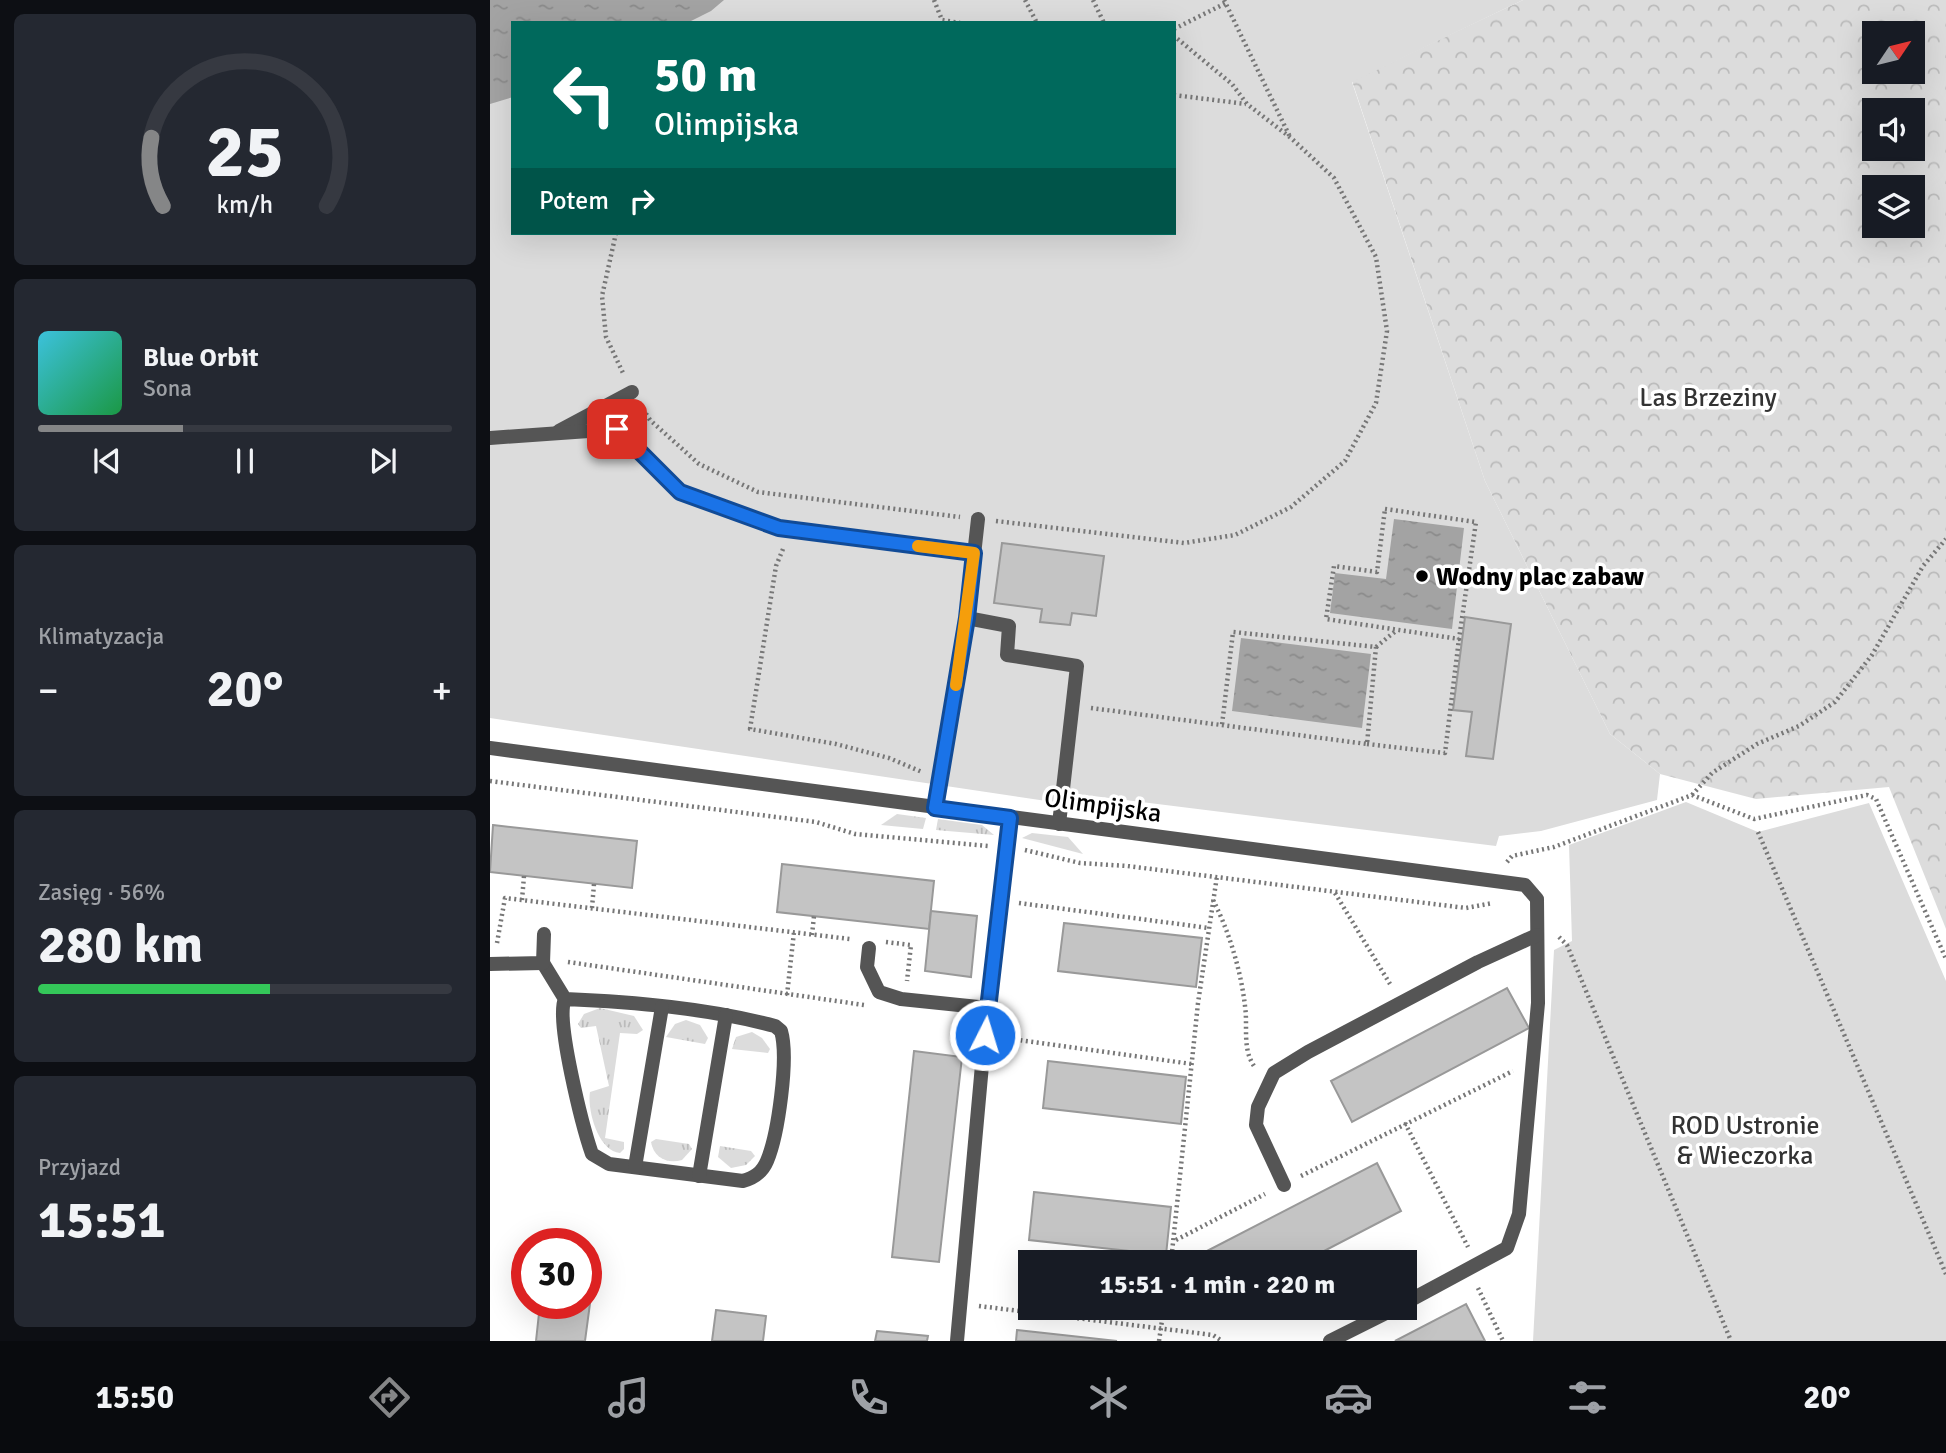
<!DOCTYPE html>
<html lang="pl">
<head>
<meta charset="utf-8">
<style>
	:root { --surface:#171b24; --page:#242831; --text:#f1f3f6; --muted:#9ea1a6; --line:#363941; --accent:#858687 }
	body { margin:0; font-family:Signika,sans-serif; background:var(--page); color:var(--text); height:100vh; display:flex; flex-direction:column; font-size:26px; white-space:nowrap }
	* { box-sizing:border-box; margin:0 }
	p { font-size:23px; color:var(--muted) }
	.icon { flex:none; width:38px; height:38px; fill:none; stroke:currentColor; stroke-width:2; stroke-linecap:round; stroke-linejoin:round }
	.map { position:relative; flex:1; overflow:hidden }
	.drawer { display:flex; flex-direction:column; gap:14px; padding:14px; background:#0d0f14; width:490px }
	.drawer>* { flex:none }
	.guide { position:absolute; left:21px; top:21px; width:665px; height:214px; border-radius:0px; box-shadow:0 7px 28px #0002; background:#00695c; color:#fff; overflow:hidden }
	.needle { width:46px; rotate:55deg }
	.tools { position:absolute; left:1372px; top:21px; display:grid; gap:14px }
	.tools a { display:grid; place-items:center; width:63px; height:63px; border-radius:0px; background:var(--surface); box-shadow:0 7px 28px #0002; font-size:35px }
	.speed { position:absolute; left:21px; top:1228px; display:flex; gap:14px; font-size:35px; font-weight:700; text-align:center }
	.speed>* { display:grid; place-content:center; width:91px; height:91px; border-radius:50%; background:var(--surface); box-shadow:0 7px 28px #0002; line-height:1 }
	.speed .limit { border:10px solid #d22; background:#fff; color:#111 }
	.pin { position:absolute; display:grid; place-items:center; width:60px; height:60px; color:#fff; margin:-30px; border-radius:14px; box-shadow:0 4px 10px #0006 }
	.me { position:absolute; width:77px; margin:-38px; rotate:5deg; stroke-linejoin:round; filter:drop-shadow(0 0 5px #0008) }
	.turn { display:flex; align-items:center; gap:24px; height:147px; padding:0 28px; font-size:32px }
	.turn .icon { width:91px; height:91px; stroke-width:2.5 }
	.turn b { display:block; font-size:49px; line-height:60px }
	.then { display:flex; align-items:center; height:66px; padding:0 28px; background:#0003; gap:14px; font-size:26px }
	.big { font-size:52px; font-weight:800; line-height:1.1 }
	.drawer .card { flex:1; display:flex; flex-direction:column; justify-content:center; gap:10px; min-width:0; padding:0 24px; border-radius:10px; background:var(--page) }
	.drawer .dial { align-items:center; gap:0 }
	.dial svg { height:182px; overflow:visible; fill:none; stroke:var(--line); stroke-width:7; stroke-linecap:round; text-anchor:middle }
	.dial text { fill:var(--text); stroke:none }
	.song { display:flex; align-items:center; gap:21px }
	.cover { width:84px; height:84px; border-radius:10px; background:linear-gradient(135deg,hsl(190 70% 55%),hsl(140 70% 35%)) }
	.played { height:7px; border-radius:4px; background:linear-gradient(90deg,var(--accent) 35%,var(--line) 35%) }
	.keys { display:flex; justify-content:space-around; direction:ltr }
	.heat { display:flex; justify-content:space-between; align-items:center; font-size:38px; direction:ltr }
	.charge { height:10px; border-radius:5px; background:linear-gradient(90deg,#34c759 56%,var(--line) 0) }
	.trip { position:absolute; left:528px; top:1250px; width:399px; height:70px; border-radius:0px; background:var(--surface); box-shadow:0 7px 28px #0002; font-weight:800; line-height:70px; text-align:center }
	.tabs { display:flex; height:112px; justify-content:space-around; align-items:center; background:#090b0e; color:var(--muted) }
	.tabs .icon { width:49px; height:49px }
	.tabs .active { color:var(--accent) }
	.tabs b { font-size:32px; color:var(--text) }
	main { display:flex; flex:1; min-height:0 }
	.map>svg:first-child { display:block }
</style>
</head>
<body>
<main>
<section class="drawer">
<div class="card dial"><svg viewBox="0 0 100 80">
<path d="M14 69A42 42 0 1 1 86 69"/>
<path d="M14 69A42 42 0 0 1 9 39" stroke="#858687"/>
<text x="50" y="56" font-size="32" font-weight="700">25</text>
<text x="50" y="72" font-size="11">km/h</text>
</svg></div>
<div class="card">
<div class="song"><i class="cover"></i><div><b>Blue Orbit</b><p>Sona</p></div></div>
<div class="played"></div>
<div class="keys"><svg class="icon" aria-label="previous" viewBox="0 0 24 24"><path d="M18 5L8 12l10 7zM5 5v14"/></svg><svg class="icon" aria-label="pause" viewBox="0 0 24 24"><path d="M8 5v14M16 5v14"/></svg><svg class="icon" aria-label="next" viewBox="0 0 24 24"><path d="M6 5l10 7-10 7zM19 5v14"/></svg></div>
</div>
<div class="card"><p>Klimatyzacja</p>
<div class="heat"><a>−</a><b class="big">20°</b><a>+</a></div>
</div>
<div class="card"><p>Zasięg · 56%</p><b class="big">280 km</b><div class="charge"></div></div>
<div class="card"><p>Przyjazd</p><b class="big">15:51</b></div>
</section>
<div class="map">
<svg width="1456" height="1341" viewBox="0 0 1456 1341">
	<defs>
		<pattern id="grass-tufts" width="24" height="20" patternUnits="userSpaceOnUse" patternTransform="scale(1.75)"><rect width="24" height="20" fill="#dcdcdc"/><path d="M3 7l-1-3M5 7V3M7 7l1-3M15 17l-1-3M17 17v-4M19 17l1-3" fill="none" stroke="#bbb"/></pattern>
		<pattern id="forest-crowns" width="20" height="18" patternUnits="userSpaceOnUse" patternTransform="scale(1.75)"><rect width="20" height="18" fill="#dcdcdc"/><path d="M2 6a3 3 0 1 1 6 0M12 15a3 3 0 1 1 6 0" fill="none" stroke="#bbb"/></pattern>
		<pattern id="water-ripples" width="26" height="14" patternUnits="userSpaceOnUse" patternTransform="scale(1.75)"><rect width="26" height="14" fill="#a3a3a3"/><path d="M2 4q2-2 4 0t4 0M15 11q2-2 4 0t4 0" fill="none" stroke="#8b8b8b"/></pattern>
	</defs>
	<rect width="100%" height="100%" fill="#fff"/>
	<g fill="url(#grass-tufts)">
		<polygon points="407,814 436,818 433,829 391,825"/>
		<polygon points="448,819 492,825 504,835 446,830"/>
		<polygon points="542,833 578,837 593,854 532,838"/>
		<path d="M 110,1008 L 144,1016 L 153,1030 L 147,1034 L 130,1033 L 115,1138 L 134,1142 L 134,1149 L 130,1153 C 108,1151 97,1110 100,1092 L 119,1086 L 106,1026 L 91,1028 L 88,1024 L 94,1014 Z"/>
		<polygon points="196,1020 210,1025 218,1038 215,1044 176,1037 185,1024"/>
		<polygon points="262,1032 272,1038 280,1049 278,1053 242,1049 246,1037"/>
		<path d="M 166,1139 L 199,1144 L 202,1149 L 192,1160 C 177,1164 164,1158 161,1142 Z"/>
		<polygon points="230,1146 261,1151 265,1156 256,1165 241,1168 228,1157"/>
	</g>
	<path fill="url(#forest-crowns)" fill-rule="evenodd" d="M 1033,0 L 1456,0 L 1456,929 L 1399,787 L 1266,799 L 1170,774 L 1120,734 L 995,481 L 862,81 ZM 1384,33 L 1423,33 L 1423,72 L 1384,72 ZM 1384,110 L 1423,110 L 1423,149 L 1384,149 ZM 1384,187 L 1423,187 L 1423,226 L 1384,226 Z"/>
	<g fill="#dcdcdc" fill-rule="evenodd">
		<path d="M 0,0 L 1033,0 L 862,82 L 995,481 L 1120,734 L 1170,774 L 1167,800 L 1051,831 L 1009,836 L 1006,846 L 571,792 L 570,803 L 0,718 ZM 23,23 L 684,23 L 684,233 L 23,233 Z"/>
		<polygon points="1196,802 1268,832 1379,803 1456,981 1456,1341 1043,1341 1064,950 1082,941 1079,845"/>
	</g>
	<g fill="url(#water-ripples)">
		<polygon points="0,0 234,0 221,11 197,23 23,23 23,97 0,104"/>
		<polygon points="904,519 974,528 962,629 840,613 845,573 896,579"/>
		<polygon points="751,638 881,654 872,728 742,711"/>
	</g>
	<g fill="#c4c4c4" stroke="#999" stroke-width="2">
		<polygon points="512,543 614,556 606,616 582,613 580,625 550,622 552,609 504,603"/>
		<polygon points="975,617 1021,624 1003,759 976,756 982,712 963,710"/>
		<polygon points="3,825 147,841 142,888 0,872"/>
		<polygon points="292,864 444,881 439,929 287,912"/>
		<polygon points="441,911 487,916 481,977 435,971"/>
		<polygon points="574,923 712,938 706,987 568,971"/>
		<polygon points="1017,988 1039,1028 862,1122 841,1081"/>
		<polygon points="424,1051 472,1057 449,1262 402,1257"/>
		<polygon points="558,1061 696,1077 691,1124 553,1108"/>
		<polygon points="887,1163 911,1211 813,1262 720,1262 715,1252"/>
		<polygon points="544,1192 681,1207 676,1255 539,1240"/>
		<polygon points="96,1295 101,1296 95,1341 46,1341 50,1304 96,1304"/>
		<polygon points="976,1304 995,1341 905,1341"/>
		<polygon points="226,1310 276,1316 273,1341 222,1341"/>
		<polygon points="527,1330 627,1341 526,1341"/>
		<polygon points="387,1331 438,1336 437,1341 385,1341"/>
	</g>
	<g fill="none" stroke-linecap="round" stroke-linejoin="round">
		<g stroke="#777" stroke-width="4.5" stroke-dasharray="2 3.5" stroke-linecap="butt">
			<polyline points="444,0 452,20 470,23"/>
			<polyline points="535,0 547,23"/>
			<polyline points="603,0 614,23"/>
			<polyline points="734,0 800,137"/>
			<polyline points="684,29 736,3"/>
			<polyline points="684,95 756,104"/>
			<polyline points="126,233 112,296 116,337 133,373"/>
			<polyline points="153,409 160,420 209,464 268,492 470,517"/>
			<polygon points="895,509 986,522 969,639 836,619 844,566 887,572"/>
			<polyline points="506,521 694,543 745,535 801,507 855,461 886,403 897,331 886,257 844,178 801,138 757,104 742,84 684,36"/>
			<polyline points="293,549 286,566 260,729 346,744 399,758 432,772"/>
			<polyline points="886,647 907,630"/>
			<polyline points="601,708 877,744 886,647 743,632 732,725"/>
			<polyline points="877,744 955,753 969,639"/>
			<polyline points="0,781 326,822 365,834 498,846"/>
			<polyline points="1202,795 1222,773 1267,744 1309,726 1345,702 1382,655 1433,566 1456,539"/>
			<polyline points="1268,832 1456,1274"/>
			<polyline points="535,850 590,863 637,866 976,908 1003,903"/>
			<polyline points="1017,862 1022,856 1064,847 1202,795 1264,819 1377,795 1386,799 1456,959"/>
			<polyline points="845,893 900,984"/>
			<polyline points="32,900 34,876"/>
			<path d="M 723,900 C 739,931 751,971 755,1006 C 758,1027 752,1048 764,1066"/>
			<polyline points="529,903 719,928"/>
			<polyline points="102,908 104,884"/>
			<polyline points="322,935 324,916"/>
			<polyline points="1069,937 1077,945 1241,1341"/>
			<polyline points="396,942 421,945 417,981"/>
			<polyline points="7,943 15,898 360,939"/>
			<polyline points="78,962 374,1005"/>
			<polyline points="297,995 304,932"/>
			<polyline points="514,1038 702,1064"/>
			<polyline points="915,1123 978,1247"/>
			<polyline points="811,1176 1023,1071"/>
			<polyline points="686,1240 775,1194"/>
			<polyline points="681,1262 708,1003 727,876"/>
			<polyline points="988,1288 1013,1341"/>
			<polyline points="489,1306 723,1335 732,1341"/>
			<polyline points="669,1341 674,1307"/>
		</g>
		<g stroke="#555" stroke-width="14">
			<polyline points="69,431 142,392"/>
			<polyline points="0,438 127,429 190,492 289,528 484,553"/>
			<polyline points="477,618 519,626 517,655 587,666 569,824"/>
			<polyline points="445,808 477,618 488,519"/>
			<polyline points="379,948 377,967 389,992 411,999 498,1008"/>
			<path d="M 53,963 L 75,999 C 144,1002 218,1008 285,1026 L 291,1031 C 299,1058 288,1135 277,1161 C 272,1173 264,1178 253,1181 L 119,1164 L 102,1154 C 93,1128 65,1019 75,999"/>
			<polyline points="145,1167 172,1007"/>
			<polyline points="209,1176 236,1015"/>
		</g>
		<g stroke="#555" stroke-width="14">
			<polyline points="0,748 1035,885 1047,899 1048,1003 1029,1214 1017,1248 915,1303"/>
			<polyline points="0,964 53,963 54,934"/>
			<polyline points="794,1185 766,1125 768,1107 784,1073 818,1052 988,962 1047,935"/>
			<polyline points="467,1341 496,1021 520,818"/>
			<polyline points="840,1341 908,1307"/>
		</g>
	</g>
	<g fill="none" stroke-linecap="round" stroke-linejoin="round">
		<g stroke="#114b97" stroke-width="18">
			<polyline id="route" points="127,429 190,492 289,528 484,553 477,618 445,808 520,818 495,1035"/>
		</g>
		<use href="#route" stroke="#1a73e8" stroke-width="12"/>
		<polyline stroke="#f59e0b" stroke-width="12" points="428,546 484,553 466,685"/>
	</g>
	<circle fill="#000" stroke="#fff" stroke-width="2.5" cx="932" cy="576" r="7"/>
	<g text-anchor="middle" stroke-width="7" stroke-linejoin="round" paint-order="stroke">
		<g font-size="26" fill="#333" stroke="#fff">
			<text x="1218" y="406">Las Brzeziny</text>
			<text x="1255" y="1134">ROD Ustronie<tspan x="1255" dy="30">&amp; Wieczorka</tspan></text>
		</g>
		<g font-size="26" font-weight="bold" fill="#000" stroke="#fff" text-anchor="start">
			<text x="946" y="585">Wodny plac zabaw</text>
		</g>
		<g font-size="26" fill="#000" stroke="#fff">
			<text transform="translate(613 805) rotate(8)" y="9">Olimpijska</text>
		</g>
	</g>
</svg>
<div class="tools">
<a><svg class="needle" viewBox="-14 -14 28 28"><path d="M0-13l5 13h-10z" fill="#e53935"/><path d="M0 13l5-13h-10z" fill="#9ea1a6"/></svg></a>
<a><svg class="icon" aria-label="sound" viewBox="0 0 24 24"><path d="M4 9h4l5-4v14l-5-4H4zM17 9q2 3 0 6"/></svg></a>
<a><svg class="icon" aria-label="layers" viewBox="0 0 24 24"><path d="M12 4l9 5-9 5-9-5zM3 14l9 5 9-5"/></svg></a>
</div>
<div class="speed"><div class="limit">30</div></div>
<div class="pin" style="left:127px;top:429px;background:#d93025"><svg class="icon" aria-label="arrive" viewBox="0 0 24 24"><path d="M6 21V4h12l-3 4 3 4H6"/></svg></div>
<svg class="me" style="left:495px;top:1035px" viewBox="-20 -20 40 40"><circle r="17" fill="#1a73e8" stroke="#fff" stroke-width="3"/><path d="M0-11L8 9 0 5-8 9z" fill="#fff"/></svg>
<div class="trip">15:51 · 1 min · 220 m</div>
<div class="guide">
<div class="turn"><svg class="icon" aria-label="left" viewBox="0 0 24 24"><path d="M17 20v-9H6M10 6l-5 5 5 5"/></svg><div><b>50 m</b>Olimpijska</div></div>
<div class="then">Potem<svg class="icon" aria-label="right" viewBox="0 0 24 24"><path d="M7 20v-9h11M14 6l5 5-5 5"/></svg></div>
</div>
</div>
</main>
<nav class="tabs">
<b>15:50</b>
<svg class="icon active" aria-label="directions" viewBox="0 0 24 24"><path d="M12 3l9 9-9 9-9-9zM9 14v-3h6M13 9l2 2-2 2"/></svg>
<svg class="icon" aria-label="music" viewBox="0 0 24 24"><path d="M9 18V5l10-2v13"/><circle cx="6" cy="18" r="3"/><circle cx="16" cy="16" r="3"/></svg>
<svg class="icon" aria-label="phone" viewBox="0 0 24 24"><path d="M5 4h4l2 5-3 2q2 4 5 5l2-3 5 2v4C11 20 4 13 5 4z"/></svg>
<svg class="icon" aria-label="climate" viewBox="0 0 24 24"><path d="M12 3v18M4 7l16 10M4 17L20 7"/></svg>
<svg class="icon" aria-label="car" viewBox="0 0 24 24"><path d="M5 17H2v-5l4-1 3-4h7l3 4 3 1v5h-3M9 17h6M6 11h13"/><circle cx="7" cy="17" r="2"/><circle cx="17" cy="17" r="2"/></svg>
<svg class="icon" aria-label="filters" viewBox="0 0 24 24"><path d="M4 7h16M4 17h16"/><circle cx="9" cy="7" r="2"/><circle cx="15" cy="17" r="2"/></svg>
<b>20°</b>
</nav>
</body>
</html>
